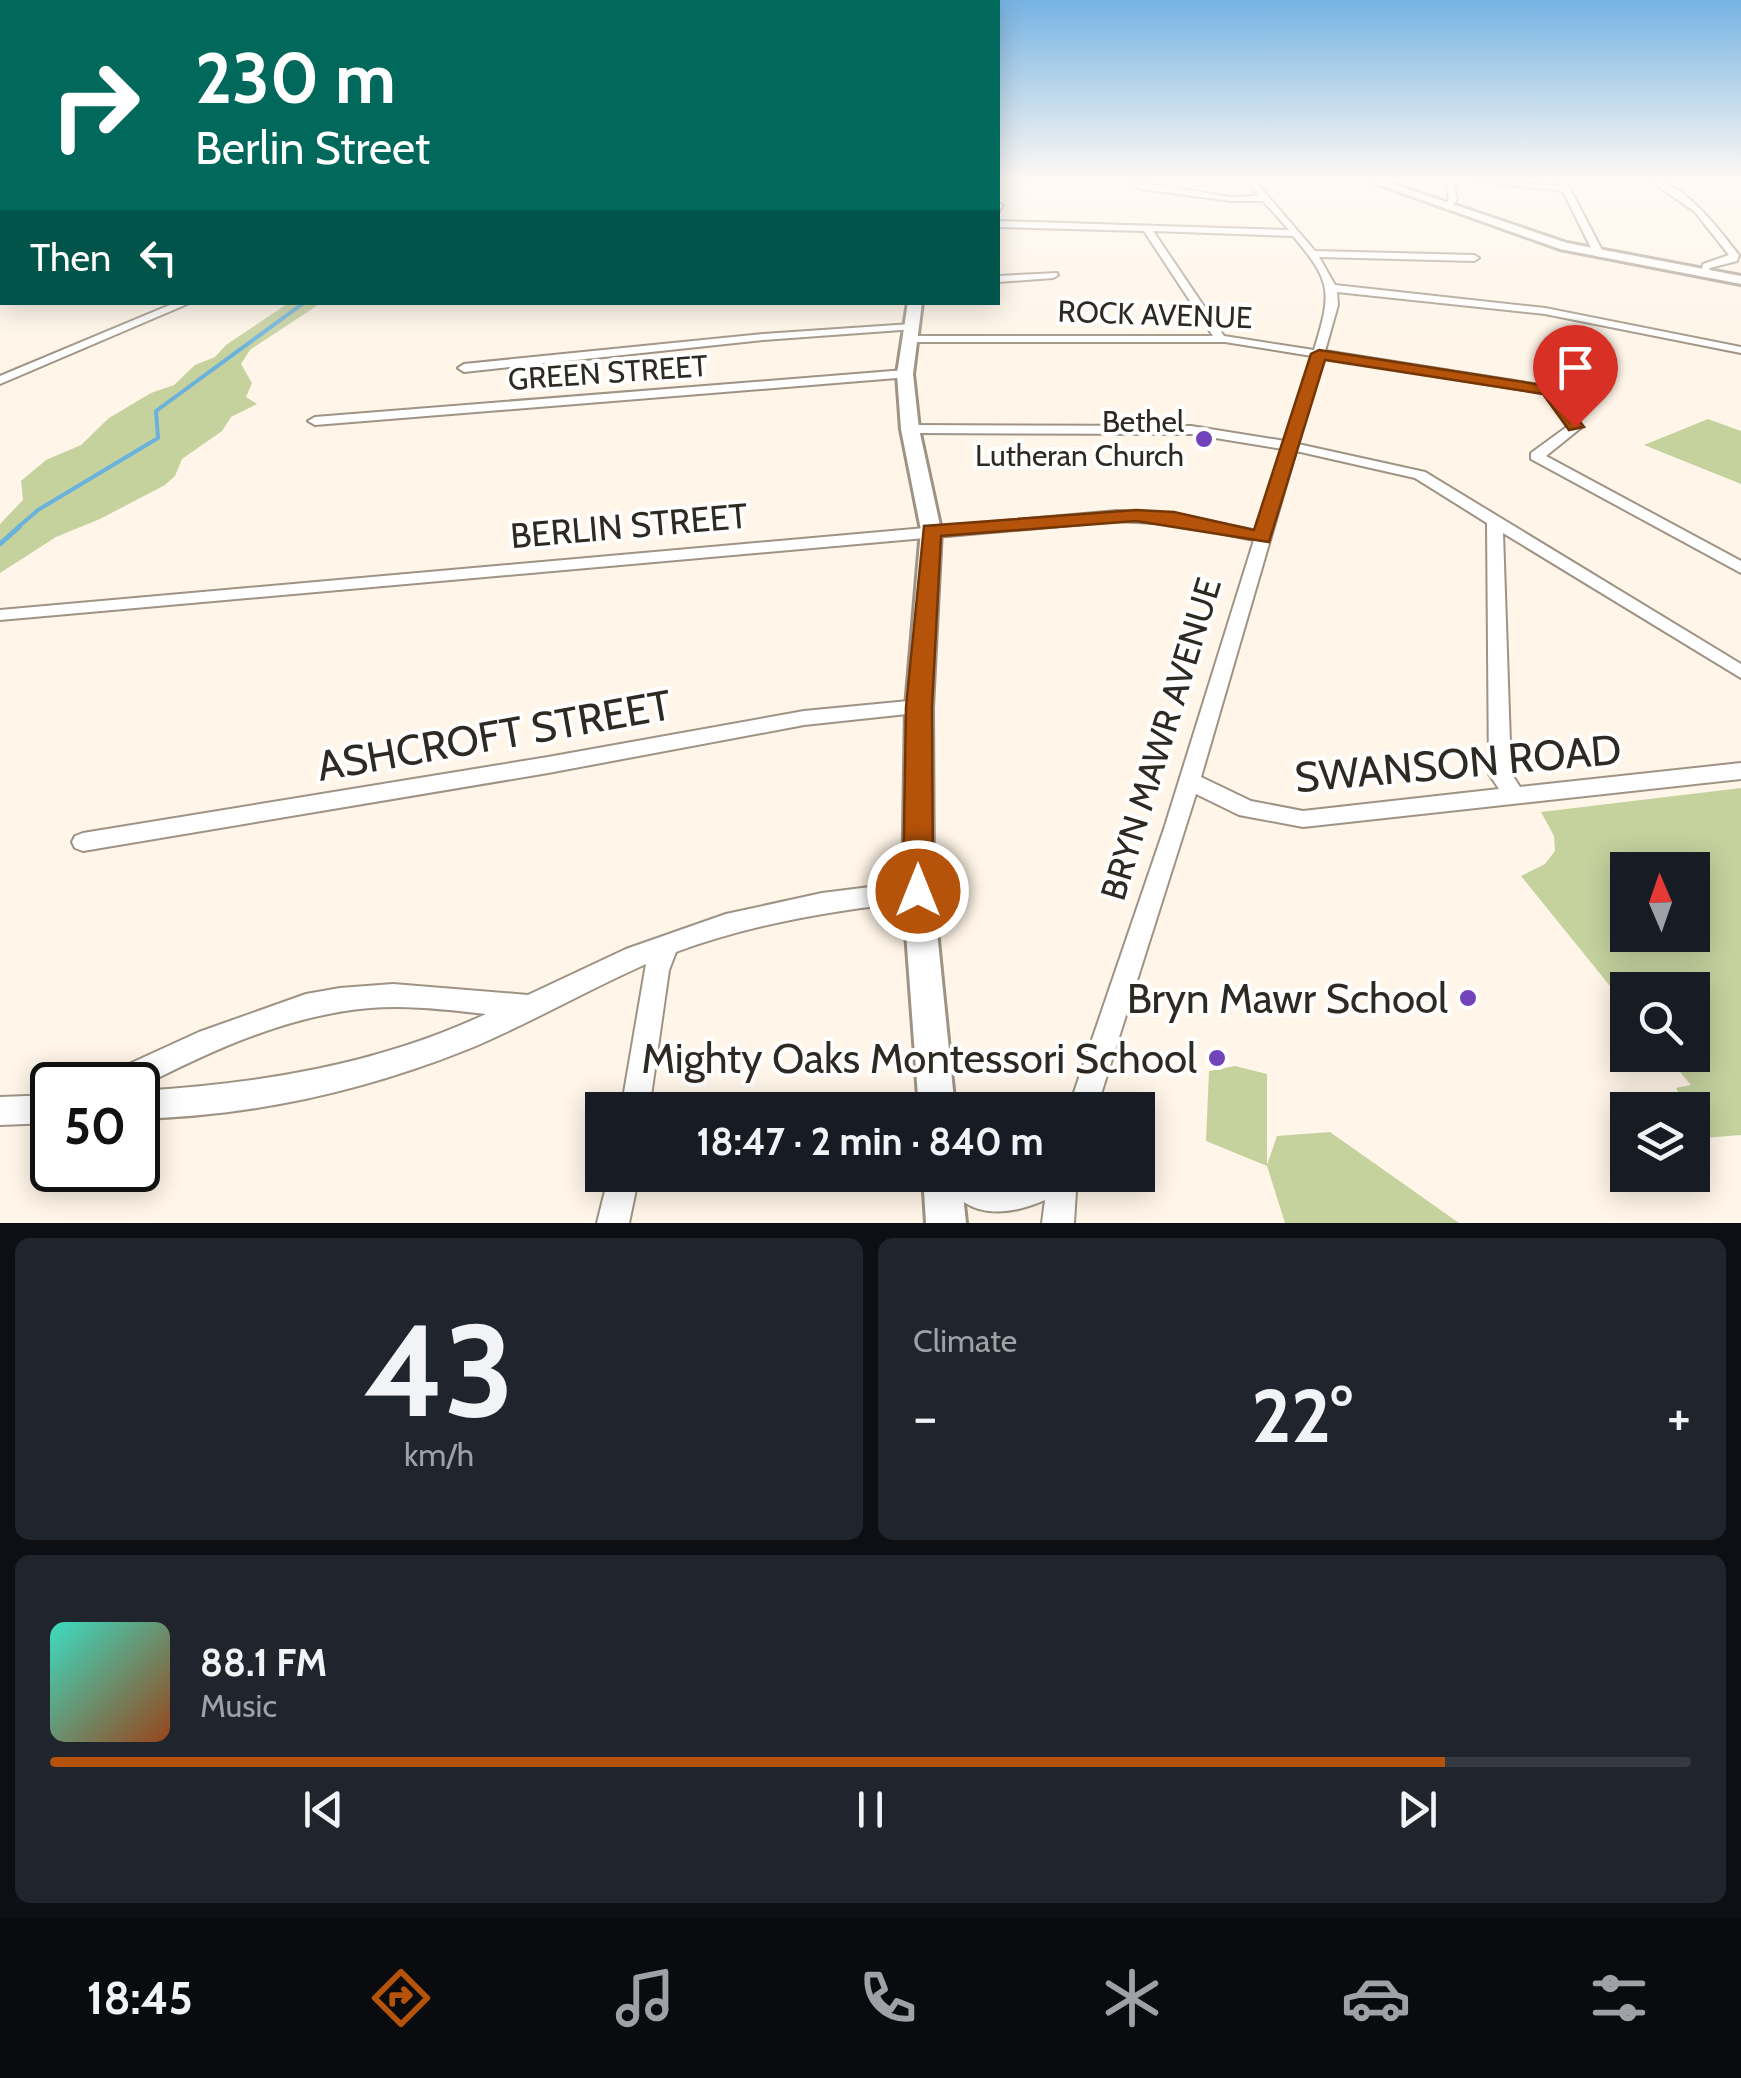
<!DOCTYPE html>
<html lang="en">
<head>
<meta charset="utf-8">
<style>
	:root { --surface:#171b24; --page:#20242c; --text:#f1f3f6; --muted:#9ea1a6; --line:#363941; --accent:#b45309 }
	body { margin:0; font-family:Cabin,sans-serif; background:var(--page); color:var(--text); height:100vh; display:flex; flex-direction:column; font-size:38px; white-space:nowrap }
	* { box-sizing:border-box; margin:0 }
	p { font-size:32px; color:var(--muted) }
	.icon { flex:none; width:55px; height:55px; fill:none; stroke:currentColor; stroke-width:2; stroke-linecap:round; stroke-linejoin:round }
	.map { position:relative; height:1223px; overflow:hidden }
	.side { display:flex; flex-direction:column; gap:15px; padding:15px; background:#0d0f14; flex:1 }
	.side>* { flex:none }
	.guide { position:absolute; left:0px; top:0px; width:1000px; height:305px; box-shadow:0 5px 25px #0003; background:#00695c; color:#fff; overflow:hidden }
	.needle { width:65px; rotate:358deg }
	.controls { position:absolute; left:1610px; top:852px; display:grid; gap:20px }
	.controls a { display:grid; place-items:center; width:100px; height:100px; border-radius:0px; background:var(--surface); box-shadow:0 5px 25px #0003; font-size:50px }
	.speed { position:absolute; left:30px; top:1062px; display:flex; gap:20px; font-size:50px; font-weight:700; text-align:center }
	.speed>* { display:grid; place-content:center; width:130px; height:130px; border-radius:50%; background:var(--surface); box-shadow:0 5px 25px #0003; line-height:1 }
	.speed .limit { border:5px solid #111; border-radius:15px; background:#fff; color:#111 }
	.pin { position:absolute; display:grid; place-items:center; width:85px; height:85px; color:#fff; margin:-102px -42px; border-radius:50% 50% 50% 0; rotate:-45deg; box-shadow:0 0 10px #0007 }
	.pin .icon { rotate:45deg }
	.me { position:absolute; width:110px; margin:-55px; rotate:0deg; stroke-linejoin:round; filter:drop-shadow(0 0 8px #0008) }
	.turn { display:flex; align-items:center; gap:35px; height:210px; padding:0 30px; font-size:45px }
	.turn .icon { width:130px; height:130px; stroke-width:2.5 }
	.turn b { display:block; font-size:70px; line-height:85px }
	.then { display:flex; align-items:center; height:95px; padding:0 30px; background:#0003; gap:20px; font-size:38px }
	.big { font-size:75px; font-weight:700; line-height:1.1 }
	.side .tile { flex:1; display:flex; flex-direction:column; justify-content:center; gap:15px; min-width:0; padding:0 35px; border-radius:15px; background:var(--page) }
	.side .dial { align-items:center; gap:0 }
	.dial b { font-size:130px; line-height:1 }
	.song { display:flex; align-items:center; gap:30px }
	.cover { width:120px; height:120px; border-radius:15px; background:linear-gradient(135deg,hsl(170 70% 55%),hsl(20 70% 35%)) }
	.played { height:10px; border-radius:5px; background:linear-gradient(90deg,var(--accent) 85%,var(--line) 85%) }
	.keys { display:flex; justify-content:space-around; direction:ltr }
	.heat { display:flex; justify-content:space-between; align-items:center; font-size:55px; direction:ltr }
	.side .tiles { flex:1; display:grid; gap:15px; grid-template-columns:1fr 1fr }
	.tile:last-child { grid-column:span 2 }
	.trip { position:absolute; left:585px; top:1092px; width:570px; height:100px; border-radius:0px; background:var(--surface); box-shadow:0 5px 25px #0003; font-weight:700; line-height:100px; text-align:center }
	.dock { display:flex; height:160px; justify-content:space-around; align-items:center; background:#090b0e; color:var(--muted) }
	.dock .icon { width:70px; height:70px }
	.dock .selected { color:var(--accent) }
	.dock b { font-size:45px; color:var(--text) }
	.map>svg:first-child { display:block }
</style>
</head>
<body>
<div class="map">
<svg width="1741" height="1223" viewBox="0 0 1741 1223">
	<rect width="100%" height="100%" fill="#fff5e8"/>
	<g fill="#c5d29e" fill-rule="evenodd">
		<polygon points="290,302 321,303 250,350 241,364 252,383 246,397 257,404 231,417 222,431 182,459 175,476 165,485 100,519 56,537 0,573 0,524 23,500 21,481 46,460 81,445 109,418 151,393 174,385 195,365 215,357 226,345"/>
		<polygon points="1708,419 1741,431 1741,484 1644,445"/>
		<path d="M 1741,788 L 1741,1135 L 1703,1138 L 1693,1119 L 1692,1110 L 1688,1110 L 1676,1088 L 1691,1085 L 1666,1055 L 1692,1055 L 1692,990 L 1628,990 L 1627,1007 L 1521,876 L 1545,864 L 1555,851 L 1554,836 L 1541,812 ZM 1628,870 L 1692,870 L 1692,935 L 1628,935 Z"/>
		<polygon points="1235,1066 1267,1074 1267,1165 1277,1136 1330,1132 1459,1223 1285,1223 1267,1166 1206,1141 1209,1071"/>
	</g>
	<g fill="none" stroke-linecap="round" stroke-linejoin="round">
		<polyline stroke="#6bb2db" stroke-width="4" points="16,529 38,510 158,438 156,411 305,302"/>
		<polyline stroke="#6bb2db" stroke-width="5" points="0,544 19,527"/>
		<g stroke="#9e9384" stroke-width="4">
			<g id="minor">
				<path d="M 1129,181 L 1167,187 L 1163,181 L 1171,181 L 1176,188 L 1231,197 L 1259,196 L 1247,181 L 1255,181 L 1315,251 L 1474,255 L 1479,258 L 1474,261 L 1319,257 L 1335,285 L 1545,308 L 1741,347 L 1741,353 L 1545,314 L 1337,292 L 1338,305 L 1325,351 L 1552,387 L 1582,427 L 1546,456 L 1741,561 L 1741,573 L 1531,459 L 1531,453 L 1568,426 L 1544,393 L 1323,358 L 1298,444 L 1425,472 L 1741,664 L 1741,678 L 1503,533 L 1511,773 L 1520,787 L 1741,763 L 1741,779 L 1303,827 L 1239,815 L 1196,794 L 1096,1110 L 1068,1110 L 1164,829 L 1254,540 L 1175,524 L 1117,521 L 0,620 L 0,610 L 1117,511 L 1175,514 L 1257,531 L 1283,449 L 1191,434 L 910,433 L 903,429 L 910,425 L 1191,426 L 1285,441 L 1312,356 L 1225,342 L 909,342 L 903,339 L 909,336 L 1213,336 L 1144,231 L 998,227 L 998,221 L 1289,230 L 1263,201 L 1231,201 L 1141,189 ZM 1153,231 L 1293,236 C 1332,282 1332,292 1314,350 L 1224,336 ZM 1296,451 L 1415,478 L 1487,523 L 1489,774 L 1499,789 L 1303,811 L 1251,801 L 1201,777 Z"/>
				<polygon points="1446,181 1454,181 1457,200 1447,210 1443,207 1449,200"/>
				<polygon points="1475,181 1561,186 1558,181 1566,181 1604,254 1599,257 1594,254 1563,191"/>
				<path d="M 1651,181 C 1684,181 1720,231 1739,255 L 1737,261 L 1710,268 L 1707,276 L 1701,276 L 1703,264 L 1729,255 L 1695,212 Z"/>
				<polygon points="998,203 1003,205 998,213"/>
				<polygon points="1057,273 1058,275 1053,278 998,282 998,276"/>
				<polygon points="177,302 192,302 0,384 0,376"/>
				<polygon points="911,324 917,327 915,329 763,340 464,372 458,368 464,364 763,334"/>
				<polygon points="905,370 909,371 909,377 315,425 308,421 315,417"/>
				<polygon points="919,700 926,702 929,707 926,712 804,725 548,773 83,851 75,848 72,842 75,836 83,833 548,757 804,711"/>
				<path d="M 918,881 L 926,884 L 930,891 L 926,898 L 918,901 C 836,910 754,923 676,952 L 669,970 L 649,1110 L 621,1110 L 646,964 C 585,991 527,1025 466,1050 C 361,1092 250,1116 138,1119 L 138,1091 C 258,1084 377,1065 486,1014 C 448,1010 409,1005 370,1008 C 287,1015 211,1051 138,1088 L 138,1085 L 101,1085 L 105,1075 L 199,1032 L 306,994 L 340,988 L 393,984 L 528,995 L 626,949 L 726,914 L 822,893 Z"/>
				<polygon points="52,1095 52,1123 0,1125 0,1097"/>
				<polygon points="609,1175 639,1175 629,1223 597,1223"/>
				<path d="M 943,1175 L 980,1175 L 994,1182 L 1006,1183 L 1029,1175 L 1077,1175 L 1074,1223 L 1042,1223 L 1045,1200 C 1007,1217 962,1220 943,1175 Z"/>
			</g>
		</g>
		<g stroke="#9e9384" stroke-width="6">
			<g id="major">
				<polygon points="1369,181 1384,181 1567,243 1741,276 1741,284 1560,249"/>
				<polygon points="908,302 922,302 913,374 919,429 941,530 932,707 933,891 955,1110 919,1110 903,891 906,707 921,530 901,429 897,374"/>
				<polygon points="923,1175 961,1175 966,1223 926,1223"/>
			</g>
		</g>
		<use href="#minor" fill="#fff" fill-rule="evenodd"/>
		<use href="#major" fill="#fff" fill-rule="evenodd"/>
	</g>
	<linearGradient id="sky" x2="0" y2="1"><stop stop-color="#76b3e3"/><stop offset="0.51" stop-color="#fffaf5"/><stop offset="1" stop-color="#fffaf5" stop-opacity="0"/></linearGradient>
	<rect width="1741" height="352" fill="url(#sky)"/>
	<polygon fill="#b45309" stroke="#753606" stroke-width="2.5" points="1319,350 1554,387 1584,427 1569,430 1543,394 1325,360 1269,542 1136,521 941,536 932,707 933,891 929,900 918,904 907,900 903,891 906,707 924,526 1136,510 1174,512 1254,530 1311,354"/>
	<g fill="#7144bc" stroke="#fff" stroke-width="4">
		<circle cx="1204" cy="439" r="10"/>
		<circle cx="1468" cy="998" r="10"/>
		<circle cx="1217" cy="1058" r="10"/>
	</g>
	<g text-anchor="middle" stroke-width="8" stroke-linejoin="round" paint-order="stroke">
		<g font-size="30" fill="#2d2923" stroke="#fff">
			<text transform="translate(1155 315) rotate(2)" y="10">ROCK AVENUE</text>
			<text transform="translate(608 373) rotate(-4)" y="10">GREEN STREET</text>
		</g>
		<g font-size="30" fill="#2d2923" stroke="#fff" text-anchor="end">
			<text x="1184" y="432">Bethel<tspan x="1184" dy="34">Lutheran Church</tspan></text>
		</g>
		<g font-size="35" fill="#2d2923" stroke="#fff">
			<text transform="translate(629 526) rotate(-5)" y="12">BERLIN STREET</text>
			<text transform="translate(1161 739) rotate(-73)" y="12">BRYN MAWR AVENUE</text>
		</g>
		<g font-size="42" fill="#2d2923" stroke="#fff">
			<text transform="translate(494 735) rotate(-10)" y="15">ASHCROFT STREET</text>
			<text transform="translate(1458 763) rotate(-5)" y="15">SWANSON ROAD</text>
		</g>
		<g font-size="42" fill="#2d2923" stroke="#fff" text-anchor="end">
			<text x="1448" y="1013">Bryn Mawr School</text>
			<text x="1197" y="1073">Mighty Oaks Montessori School</text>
		</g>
	</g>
</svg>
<div class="controls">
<a><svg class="needle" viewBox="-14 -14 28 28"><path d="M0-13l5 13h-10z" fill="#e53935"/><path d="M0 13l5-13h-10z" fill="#9ea1a6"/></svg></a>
<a><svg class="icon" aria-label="search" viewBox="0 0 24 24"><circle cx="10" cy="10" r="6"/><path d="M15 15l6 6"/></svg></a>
<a><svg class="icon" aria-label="layers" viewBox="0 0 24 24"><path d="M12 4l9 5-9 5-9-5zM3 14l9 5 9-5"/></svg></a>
</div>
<div class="speed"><div class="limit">50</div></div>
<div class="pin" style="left:1575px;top:427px;background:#d93025"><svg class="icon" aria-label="arrive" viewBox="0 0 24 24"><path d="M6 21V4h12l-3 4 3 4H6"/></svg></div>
<svg class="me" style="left:918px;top:891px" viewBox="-20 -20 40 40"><circle r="17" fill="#b45309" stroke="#fff" stroke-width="3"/><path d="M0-11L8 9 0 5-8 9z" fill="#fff"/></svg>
<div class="trip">18:47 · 2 min · 840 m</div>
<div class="guide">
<div class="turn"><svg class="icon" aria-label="right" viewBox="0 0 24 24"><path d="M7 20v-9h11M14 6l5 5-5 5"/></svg><div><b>230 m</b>Berlin Street</div></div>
<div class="then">Then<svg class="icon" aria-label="left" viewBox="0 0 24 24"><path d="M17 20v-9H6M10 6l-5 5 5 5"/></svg></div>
</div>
</div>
<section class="side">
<div class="tiles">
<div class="tile dial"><b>43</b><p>km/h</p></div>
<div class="tile"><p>Climate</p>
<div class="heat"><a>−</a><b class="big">22°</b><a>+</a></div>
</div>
<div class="tile">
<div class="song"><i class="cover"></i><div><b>88.1 FM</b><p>Music</p></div></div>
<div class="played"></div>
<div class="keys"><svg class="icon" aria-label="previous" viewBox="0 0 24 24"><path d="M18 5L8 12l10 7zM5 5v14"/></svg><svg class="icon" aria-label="pause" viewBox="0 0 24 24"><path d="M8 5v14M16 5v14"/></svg><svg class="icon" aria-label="next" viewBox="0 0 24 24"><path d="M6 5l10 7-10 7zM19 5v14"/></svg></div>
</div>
</div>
</section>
<nav class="dock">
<b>18:45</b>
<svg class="icon selected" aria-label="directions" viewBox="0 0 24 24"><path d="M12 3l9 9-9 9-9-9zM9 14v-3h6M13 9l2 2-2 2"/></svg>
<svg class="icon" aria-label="music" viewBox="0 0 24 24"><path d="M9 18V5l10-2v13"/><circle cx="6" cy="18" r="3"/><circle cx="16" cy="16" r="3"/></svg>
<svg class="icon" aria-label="phone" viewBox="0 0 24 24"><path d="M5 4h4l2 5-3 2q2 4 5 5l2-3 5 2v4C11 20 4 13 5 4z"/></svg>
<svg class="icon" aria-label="climate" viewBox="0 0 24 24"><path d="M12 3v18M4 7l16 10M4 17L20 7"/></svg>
<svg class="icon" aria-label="car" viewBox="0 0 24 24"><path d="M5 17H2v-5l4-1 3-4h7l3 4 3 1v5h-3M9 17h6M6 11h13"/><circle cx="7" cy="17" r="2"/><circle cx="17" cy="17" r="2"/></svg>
<svg class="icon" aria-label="filters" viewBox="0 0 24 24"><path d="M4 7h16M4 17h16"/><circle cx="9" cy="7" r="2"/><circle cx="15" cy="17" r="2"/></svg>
</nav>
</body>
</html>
